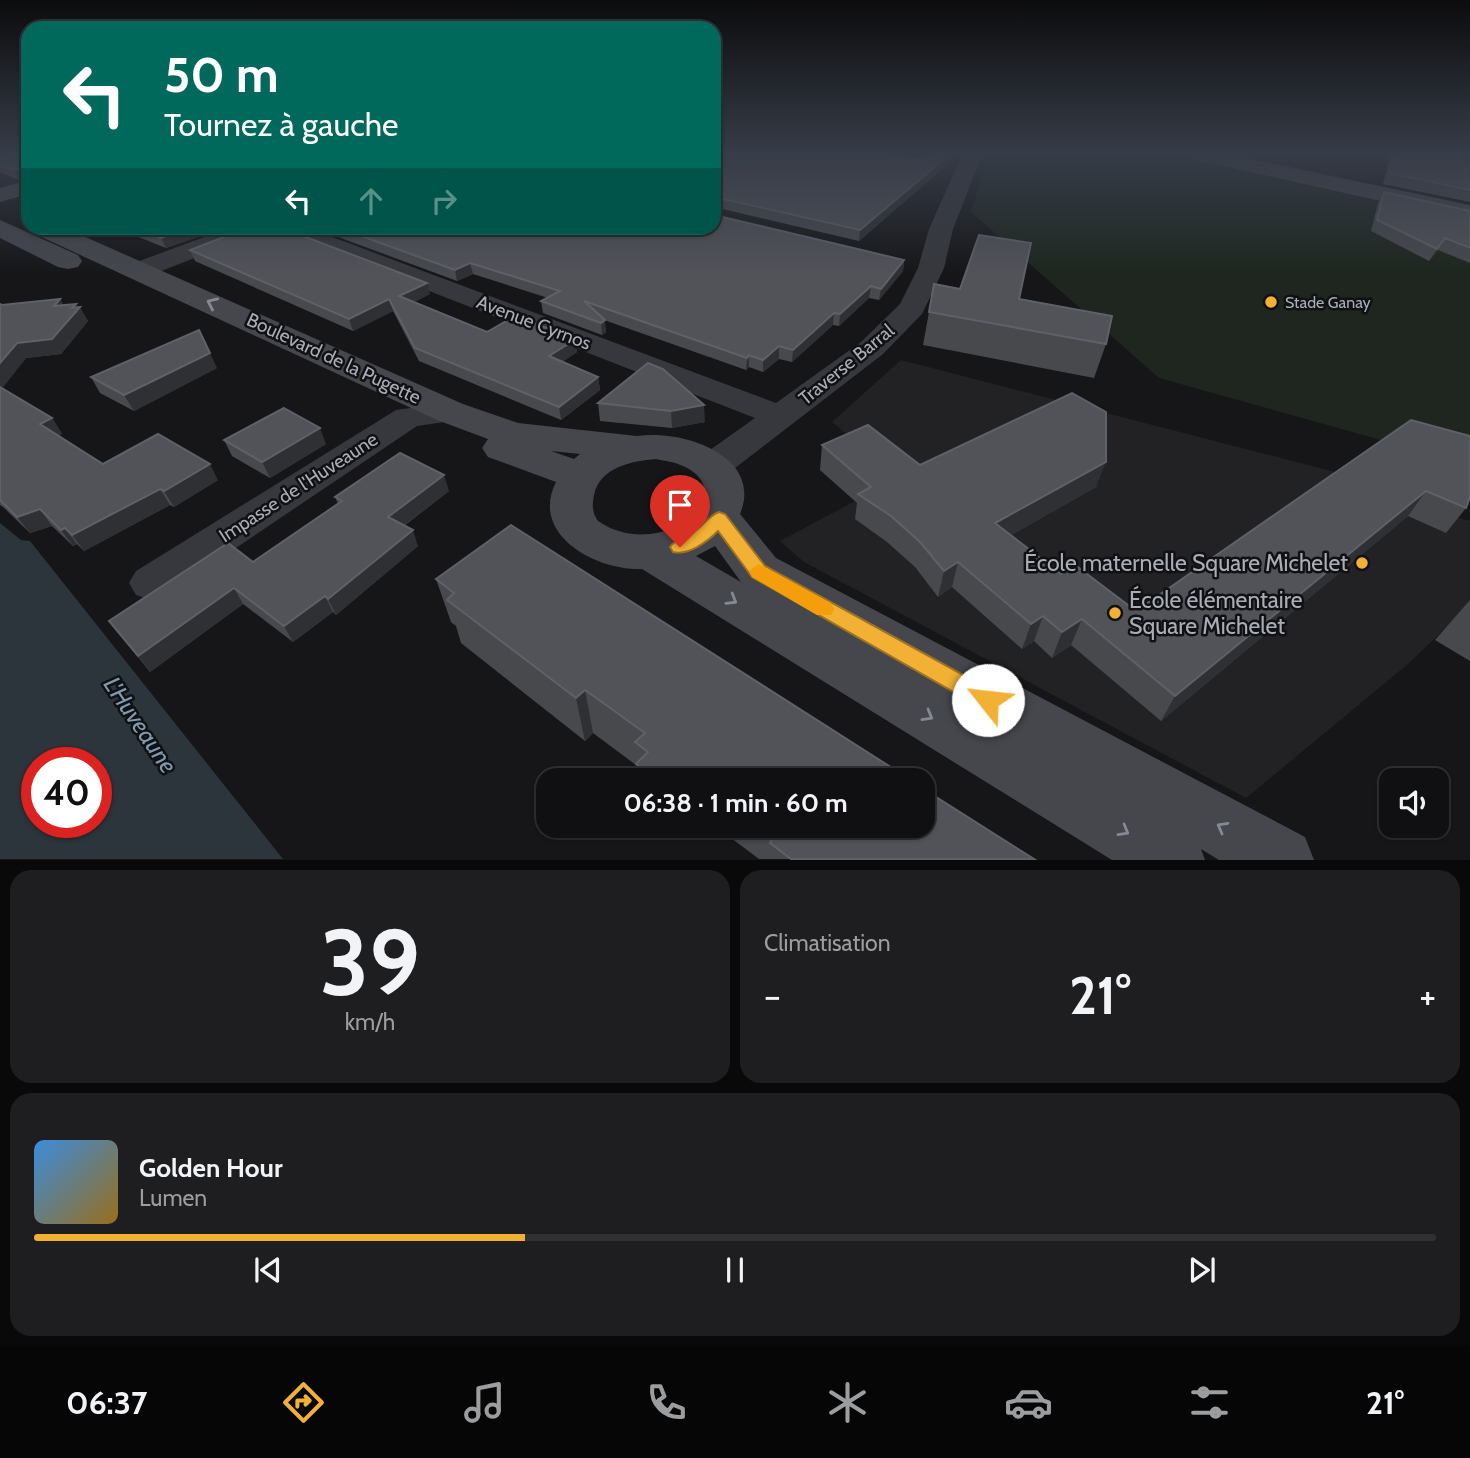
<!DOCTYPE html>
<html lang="fr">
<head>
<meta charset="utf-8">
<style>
	:root { --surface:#101012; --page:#1e1e20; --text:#f1f3f6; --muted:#9c9d9f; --line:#303032; --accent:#f2b134 }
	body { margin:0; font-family:Cabin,sans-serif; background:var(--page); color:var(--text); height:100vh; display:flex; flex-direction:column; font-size:26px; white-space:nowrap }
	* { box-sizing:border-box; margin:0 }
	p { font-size:23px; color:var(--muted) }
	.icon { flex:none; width:38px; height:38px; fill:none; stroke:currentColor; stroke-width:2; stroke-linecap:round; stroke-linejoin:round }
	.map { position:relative; height:860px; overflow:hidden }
	.side { display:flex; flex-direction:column; gap:10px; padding:10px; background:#09090a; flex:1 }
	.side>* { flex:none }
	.banner { position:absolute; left:21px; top:21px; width:700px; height:214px; border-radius:21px; box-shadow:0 2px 5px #0004,0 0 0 2px var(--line); background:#00695c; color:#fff; overflow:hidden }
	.controls { position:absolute; left:1379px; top:768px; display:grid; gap:14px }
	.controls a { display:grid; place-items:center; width:70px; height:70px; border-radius:14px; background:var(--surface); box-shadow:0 2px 5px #0004,0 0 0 2px var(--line); font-size:35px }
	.speed { position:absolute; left:21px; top:747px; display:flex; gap:14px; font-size:35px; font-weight:700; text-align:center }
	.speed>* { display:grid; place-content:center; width:91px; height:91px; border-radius:50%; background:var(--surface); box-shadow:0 2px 5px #0004,0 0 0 2px var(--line); line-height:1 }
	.speed .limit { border:10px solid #d22; background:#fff; color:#111 }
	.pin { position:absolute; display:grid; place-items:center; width:60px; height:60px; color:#fff; margin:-72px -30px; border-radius:50% 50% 50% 0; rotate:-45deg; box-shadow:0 0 7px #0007 }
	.pin .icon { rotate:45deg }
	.me { position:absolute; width:77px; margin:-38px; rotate:299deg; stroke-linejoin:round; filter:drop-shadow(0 0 5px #0008) }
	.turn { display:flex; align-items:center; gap:24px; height:147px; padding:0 28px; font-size:32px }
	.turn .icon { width:91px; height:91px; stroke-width:2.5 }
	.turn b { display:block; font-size:49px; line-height:60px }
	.lanes { display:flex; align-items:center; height:66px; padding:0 28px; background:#0003; justify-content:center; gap:35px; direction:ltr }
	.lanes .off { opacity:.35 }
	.big { font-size:52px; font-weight:800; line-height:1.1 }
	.side .tile { flex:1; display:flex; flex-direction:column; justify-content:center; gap:10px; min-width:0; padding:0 24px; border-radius:21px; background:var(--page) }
	.side .dial { align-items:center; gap:0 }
	.dial b { font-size:91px; line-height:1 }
	.song { display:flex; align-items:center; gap:21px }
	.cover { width:84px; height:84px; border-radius:10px; background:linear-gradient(135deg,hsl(210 70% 55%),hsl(40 70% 35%)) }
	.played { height:7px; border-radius:4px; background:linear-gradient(90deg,var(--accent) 35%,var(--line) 35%) }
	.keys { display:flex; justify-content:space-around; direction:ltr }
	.heat { display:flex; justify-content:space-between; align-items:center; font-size:38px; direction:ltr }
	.side .tiles { flex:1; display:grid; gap:10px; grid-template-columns:1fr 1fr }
	.tile:last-child { grid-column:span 2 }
	.trip { position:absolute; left:536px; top:768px; width:399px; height:70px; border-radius:21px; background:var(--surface); box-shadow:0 2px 5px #0004,0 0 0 2px var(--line); font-weight:800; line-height:70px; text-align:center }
	.tabs { display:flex; height:112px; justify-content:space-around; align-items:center; background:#060607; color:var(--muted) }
	.tabs .icon { width:49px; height:49px }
	.tabs .on { color:var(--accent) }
	.tabs b { font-size:32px; color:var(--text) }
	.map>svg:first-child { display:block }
</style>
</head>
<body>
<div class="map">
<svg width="1470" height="860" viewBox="0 0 1470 860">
	<rect width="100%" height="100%" fill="#161618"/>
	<polygon fill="#222225" points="901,360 1459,504 1455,517 1470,521 1470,605 1408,664 1246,798 804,562 780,541 855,501 820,470 865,449 832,422"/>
	<path fill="#1e261f" d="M 988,155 C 1068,155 1205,143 1275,178 L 1383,202 L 1470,226 L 1470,465 L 1159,378 L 971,212 Z"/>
	<path fill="#2c353c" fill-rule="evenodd" d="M 0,523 L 21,540 L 30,541 L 283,859 L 0,859 ZM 37,763 L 96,763 L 96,822 L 37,822 Z"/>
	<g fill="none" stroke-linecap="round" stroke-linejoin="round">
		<g fill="#37383d" fill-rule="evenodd">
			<polygon points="962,155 982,155 953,229 944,268 922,314 883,354 726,475 713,478 700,475 694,466 700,457 755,418 280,233 276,228 308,228 776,403 861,342 900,304 918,268 929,229"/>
			<polygon points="229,228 261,228 257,233 149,276 131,276 127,270 131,264"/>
			<polygon points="453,402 465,405 470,412 465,419 417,426 166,595 151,600 136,595 129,583 136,571 396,410"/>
		</g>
		<g fill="#45474d" fill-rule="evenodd">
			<polygon points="1190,155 1232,155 1470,205 1470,221 1201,161"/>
			<polygon points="28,180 28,194 0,202 0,188"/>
			<polygon points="0,220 78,255 82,261 78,267 68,269 58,267 0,238"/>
			<path d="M 31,228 L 65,228 L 463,404 L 518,423 L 637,436 C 683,429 764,456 740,514 L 776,558 L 1305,837 L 1314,860 L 1219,860 L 1201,849 L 1205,860 L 1112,860 L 642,569 C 597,571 529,535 556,482 L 488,457 L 482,448 L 488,439 L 437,420 L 35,234 ZM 551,451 L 580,454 L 574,459 ZM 656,459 C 665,461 675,462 683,466 C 744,493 661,564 598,521 C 592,513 592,504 594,495 C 600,467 632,461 656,459 ZM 715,546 L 741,582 L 696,556 Z"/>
		</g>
	</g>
	<g fill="#47494d">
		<polygon points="0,155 28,155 28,180 27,178 19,180 0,172"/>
		<polygon points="714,155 916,159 934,155 958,155 859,241 714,207"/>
		<polygon points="1390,155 1470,155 1470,202 1383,184"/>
		<polygon points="1384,192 1470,211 1470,263 1438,250 1429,261 1371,231 1378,203"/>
		<polygon points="116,228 223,228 166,248"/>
		<polygon points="314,228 714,228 904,260 903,271 879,300 869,298 839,326 833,325 792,362 779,359 763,372 749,367 746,370 604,320 606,332 602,335 543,313 541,301 548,298 473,274 457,281"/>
		<polygon points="190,250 430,294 414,302 487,332 576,339 577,352 562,362 598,377 600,390 561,420 419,361 393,311 353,331 195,261"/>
		<polygon points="1019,299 1106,344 1094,378 923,345 929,312"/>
		<polygon points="0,304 64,305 76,304 88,321 61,354 26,358 2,388 52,418 62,434 58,436 103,464 218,480 174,507 170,505 84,551 77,544 73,546 52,526 30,533 3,507 0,505"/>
		<polygon points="648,363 705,422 672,428 600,421 598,403"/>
		<polygon points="217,368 134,411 100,393 91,377"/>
		<polygon points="1411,420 1466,508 1446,533 1408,516 1161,721 1071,645 1052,658 1034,641 1022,649 952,587 938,597 915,567 887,542 855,519 857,503 820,470 822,445 920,465 1096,487 1011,535 1061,574 1136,611"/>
		<polygon points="224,440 326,444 270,478 232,456"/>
		<polygon points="449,491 404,526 418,546 336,615 333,612 293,642 243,604 150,672 109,621 253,562 338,504 335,497"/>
		<polygon points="436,579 911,780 639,780 636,765 593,733 585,741 461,643 456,626 451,622"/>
		<polygon points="1470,600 1470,661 1435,640"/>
		<polygon points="668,826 682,826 676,833"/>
		<polygon points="715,826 922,826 1034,859 759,859"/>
	</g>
	<g fill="#2f3033">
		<polygon points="949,155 958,155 859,241 860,230"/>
		<polygon points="24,168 25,175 27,178 19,180 14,170"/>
		<polygon points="189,228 223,228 166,248 161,238"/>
		<polygon points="1445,238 1438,250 1429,261 1437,249"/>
		<polygon points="904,260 903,271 879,300 881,289"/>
		<polygon points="470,263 473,274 457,281 455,270"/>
		<polygon points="427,283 430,294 403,307 399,296"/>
		<polygon points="871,286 869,298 839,326 840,314"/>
		<polygon points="60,299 69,313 54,306"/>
		<polygon points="389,299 393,311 353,331 349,319"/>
		<polygon points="76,304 79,309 80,307 88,321 61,354 26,358 0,391 0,363 17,343 72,308"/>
		<polygon points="834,313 833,325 792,362 793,350"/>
		<polygon points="605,320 606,332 602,335 601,323"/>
		<polygon points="576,339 577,352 551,369 549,356"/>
		<polygon points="779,346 779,359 763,372 763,360"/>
		<polygon points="210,353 217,368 134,411 124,395"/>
		<polygon points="749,355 749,367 746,370 747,358"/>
		<polygon points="598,377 600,390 561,420 559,407"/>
		<polygon points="704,405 705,422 672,428 671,411"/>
		<polygon points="52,418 62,434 51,440 40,424"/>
		<polygon points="320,428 326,444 270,478 262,462"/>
		<polygon points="1106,462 1096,487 988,548 995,523"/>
		<polygon points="210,464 218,480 174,507 164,491"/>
		<polygon points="444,475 449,491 394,533 388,517"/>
		<polygon points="160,489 170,505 84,551 72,535"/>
		<polygon points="1426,491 1408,516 1161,721 1175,696"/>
		<polygon points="40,509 52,526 30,533 17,517"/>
		<polygon points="65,528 77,544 73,546 61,530"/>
		<polygon points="413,530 418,546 336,615 328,599"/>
		<polygon points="958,562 952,587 938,597 944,571"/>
		<polygon points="234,588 243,604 150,672 138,656"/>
		<polygon points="325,596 333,612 293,642 284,626"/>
		<polygon points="1043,616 1034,641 1022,649 1031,624"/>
		<polygon points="1082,619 1071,645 1052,658 1062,632"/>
		<polygon points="585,690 593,733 585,741 576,698"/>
		<polygon points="676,826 682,826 676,833"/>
	</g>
	<g fill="#525359" stroke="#5f6168" stroke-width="2">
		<polygon points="0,155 28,155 28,176 25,175 24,168 14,170 0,165"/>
		<polygon points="714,155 894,155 916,159 934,155 949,155 860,230 714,197"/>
		<polygon points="1393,155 1470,155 1470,190 1389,173"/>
		<polygon points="1384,192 1470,211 1470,248 1445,238 1437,249 1377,220"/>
		<polygon points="714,215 904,260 881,289 871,286 840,314 834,313 793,350 779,346 763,360 749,355 747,358 584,301 605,320 601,323 541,301 560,291 470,263 455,270 339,228 714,228"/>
		<polygon points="136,228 189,228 161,238"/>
		<polygon points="247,228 282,228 427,283 399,296 487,332 515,316 576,339 549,356 598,377 559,407 415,348 389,299 349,319 190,250"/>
		<polygon points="979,235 1031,243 1019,299 1112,316 1106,344 929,312 934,284 960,289"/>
		<polygon points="60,299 54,306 76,304 72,308 80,307 52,339 17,343 0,363 0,304 2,305"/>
		<polygon points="199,330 210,353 124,395 91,377"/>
		<polygon points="648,363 663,369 704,405 671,411 598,403"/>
		<polygon points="0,387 52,418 40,424 103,464 158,434 210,464 164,491 160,489 72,535 65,528 61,530 40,509 17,517 0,500"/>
		<polygon points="1072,393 1106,412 1106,462 995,523 1061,574 1075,565 1136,611 1411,420 1470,436 1470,497 1466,508 1426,491 1175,696 1082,619 1062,632 1043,616 1031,624 958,562 944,571 920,542 891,516 858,494 871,487 822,445 868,425 920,465"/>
		<polygon points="284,408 320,428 262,462 224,440"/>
		<polygon points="400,453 444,475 388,517 413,530 328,599 325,596 284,626 234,588 138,656 109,621 228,543 253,562 342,501 335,497"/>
		<polygon points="511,525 911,780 708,780 704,778 702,780 685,780 683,779 682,780 658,780 636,764 648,752 635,742 645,733 585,690 576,698 447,600 454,593 436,579"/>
		<polygon points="922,788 1034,859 791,859 770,843 777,831 771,826 922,826"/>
	</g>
	<defs><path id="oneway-chevron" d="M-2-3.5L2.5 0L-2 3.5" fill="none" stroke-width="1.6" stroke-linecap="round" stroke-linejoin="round" transform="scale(1.75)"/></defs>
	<g stroke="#858993">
		<use href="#oneway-chevron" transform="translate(212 303) rotate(-155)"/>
		<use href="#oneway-chevron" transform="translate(732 600) rotate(31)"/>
		<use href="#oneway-chevron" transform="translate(928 716) rotate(30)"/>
		<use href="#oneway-chevron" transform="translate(1222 827) rotate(-151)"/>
		<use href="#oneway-chevron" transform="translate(1124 831) rotate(30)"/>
	</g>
	<linearGradient id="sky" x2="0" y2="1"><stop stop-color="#0c0c0d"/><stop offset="0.56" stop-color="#363c48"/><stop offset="1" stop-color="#363c48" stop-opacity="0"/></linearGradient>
	<rect width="1470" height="275" fill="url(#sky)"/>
	<path fill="#f2b134" stroke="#9d7322" stroke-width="2" d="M 719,512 L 725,514 L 765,566 L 996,693 L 1000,700 L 996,707 L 988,710 L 980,707 L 752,577 L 718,531 C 707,542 688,556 673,552 L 670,547 C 676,538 686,537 695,531 C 704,525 708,516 719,512 Z"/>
	<polygon fill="#f59e0b" points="759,564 831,603 834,609 831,615 817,615 752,577 749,571"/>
	<g fill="#f2b134" stroke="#111113" stroke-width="2.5">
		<circle cx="1271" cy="302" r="7"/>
		<circle cx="1362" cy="563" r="7"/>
		<circle cx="1115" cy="613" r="7"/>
	</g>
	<g text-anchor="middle" stroke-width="5" stroke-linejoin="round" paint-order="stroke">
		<g font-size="16" fill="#a8adb8" stroke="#111113" text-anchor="start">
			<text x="1285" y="308">Stade Ganay</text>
		</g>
		<g font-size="19" fill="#a8adb8" stroke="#111113">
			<text transform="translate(534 322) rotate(21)" y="7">Avenue Cyrnos</text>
			<text transform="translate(334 358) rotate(25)" y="7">Boulevard de la Pugette</text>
			<text transform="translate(846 364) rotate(-39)" y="7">Traverse Barral</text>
			<text transform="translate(298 487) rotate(-33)" y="7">Impasse de l'Huveaune</text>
		</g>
		<g font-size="23" fill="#a8adb8" stroke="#111113" text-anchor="end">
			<text x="1348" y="571">École maternelle Square Michelet</text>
			<text x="1129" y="608" text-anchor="start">École élémentaire<tspan x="1129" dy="26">Square Michelet</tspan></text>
		</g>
		<g font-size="24" font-style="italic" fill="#7f9bb3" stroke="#111113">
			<text transform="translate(140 725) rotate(56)" y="8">L'Huveaune</text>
		</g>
	</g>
</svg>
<div class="controls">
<a><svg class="icon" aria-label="sound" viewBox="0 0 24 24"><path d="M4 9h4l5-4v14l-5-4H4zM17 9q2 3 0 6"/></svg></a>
</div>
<div class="speed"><div class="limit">40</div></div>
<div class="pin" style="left:680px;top:547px;background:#d93025"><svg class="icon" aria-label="arrive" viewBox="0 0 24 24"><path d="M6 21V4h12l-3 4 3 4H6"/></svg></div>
<svg class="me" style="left:988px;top:700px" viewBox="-20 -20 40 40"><circle r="19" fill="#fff"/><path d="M0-13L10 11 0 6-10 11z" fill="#f2b134"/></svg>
<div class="trip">06:38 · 1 min · 60 m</div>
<div class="banner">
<div class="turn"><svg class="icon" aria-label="left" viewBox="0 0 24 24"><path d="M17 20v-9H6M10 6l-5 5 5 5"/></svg><div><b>50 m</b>Tournez à gauche</div></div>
<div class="lanes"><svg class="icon" aria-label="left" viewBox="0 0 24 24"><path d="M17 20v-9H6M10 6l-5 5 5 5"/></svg><svg class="icon off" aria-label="ahead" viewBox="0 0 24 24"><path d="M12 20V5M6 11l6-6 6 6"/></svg><svg class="icon off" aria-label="right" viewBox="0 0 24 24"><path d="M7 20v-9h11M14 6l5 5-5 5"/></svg></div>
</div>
</div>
<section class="side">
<div class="tiles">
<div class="tile dial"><b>39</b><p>km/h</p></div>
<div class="tile"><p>Climatisation</p>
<div class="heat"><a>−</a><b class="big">21°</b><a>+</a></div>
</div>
<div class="tile">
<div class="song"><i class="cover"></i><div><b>Golden Hour</b><p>Lumen</p></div></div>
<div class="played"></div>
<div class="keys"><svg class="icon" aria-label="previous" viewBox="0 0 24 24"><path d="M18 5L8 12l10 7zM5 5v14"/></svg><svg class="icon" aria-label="pause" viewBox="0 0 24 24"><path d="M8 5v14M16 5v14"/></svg><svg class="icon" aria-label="next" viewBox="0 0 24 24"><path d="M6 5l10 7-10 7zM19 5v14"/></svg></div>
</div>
</div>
</section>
<nav class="tabs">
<b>06:37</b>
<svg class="icon on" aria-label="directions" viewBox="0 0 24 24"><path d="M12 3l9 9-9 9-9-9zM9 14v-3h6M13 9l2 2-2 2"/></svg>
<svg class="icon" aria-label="music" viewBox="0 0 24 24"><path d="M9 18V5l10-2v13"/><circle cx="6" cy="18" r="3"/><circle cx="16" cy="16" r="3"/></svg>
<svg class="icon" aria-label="phone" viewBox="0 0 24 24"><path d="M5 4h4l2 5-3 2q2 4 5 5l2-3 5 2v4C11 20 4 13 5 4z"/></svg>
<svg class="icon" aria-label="climate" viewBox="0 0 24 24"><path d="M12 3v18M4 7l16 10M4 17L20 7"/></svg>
<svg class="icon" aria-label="car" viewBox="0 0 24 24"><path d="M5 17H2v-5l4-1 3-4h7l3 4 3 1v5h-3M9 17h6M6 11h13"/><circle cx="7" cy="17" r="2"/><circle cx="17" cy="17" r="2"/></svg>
<svg class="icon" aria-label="filters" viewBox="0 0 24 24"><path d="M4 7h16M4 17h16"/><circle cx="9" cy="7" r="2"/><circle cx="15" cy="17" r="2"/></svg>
<b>21°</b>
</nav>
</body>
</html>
